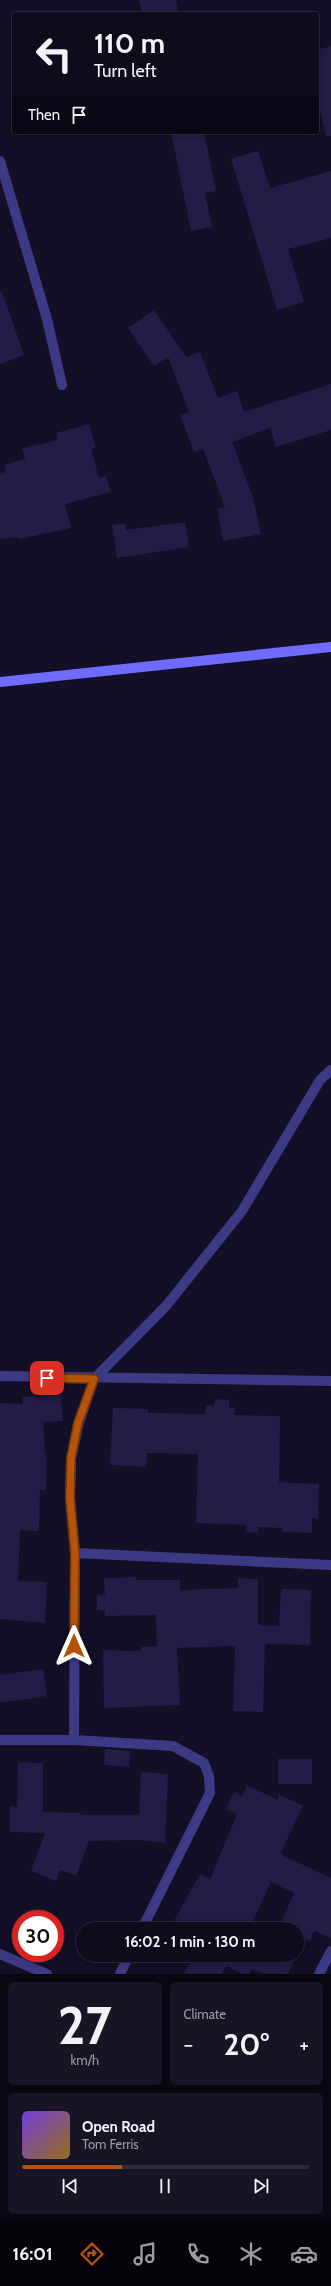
<!DOCTYPE html>
<html lang="en">
<head>
<meta charset="utf-8">
<style>
	:root { --surface:#0e0b1c; --page:#171425; --text:#f1f3f6; --muted:#9b9ba3; --line:#2e2b3b; --accent:#b45309 }
	body { margin:0; font-family:Cabin,sans-serif; background:var(--page); color:var(--text); height:100vh; display:flex; flex-direction:column; font-size:15px; white-space:nowrap }
	* { box-sizing:border-box; margin:0 }
	p { font-size:13px; color:var(--muted) }
	.icon { flex:none; width:22px; height:22px; fill:none; stroke:currentColor; stroke-width:2; stroke-linecap:round; stroke-linejoin:round }
	.map { position:relative; height:1974px; overflow:hidden }
	.sheet { display:flex; flex-direction:column; gap:8px; padding:8px; background:#08060f; flex:1 }
	.sheet>* { flex:none }
	.hud { position:absolute; left:12px; top:12px; width:307px; height:122px; border-radius:4px; box-shadow:0 2px 10px #0003,0 0 0 1px var(--line); background:#0e0b1c; color:var(--text); overflow:hidden }
	.speed { position:absolute; left:12px; top:1910px; display:flex; gap:8px; font-size:20px; font-weight:700; text-align:center }
	.speed>* { display:grid; place-content:center; width:52px; height:52px; border-radius:50%; background:var(--surface); box-shadow:0 2px 10px #0003,0 0 0 1px var(--line); line-height:1 }
	.speed .limit { border:6px solid #d22; background:#fff; color:#111 }
	.pin { position:absolute; display:grid; place-items:center; width:34px; height:34px; color:#fff; margin:-17px; border-radius:8px; box-shadow:0 2px 6px #0006 }
	.me { position:absolute; width:44px; margin:-22px; rotate:0deg; stroke-linejoin:round; filter:drop-shadow(0 0 3px #0008) }
	.turn { display:flex; align-items:center; gap:14px; height:84px; padding:0 16px; font-size:18px }
	.turn .icon { width:52px; height:52px; stroke-width:2.5 }
	.turn b { display:block; font-size:28px; line-height:34px }
	.then { display:flex; align-items:center; height:38px; padding:0 16px; background:#0003; gap:8px; font-size:15px }
	.big { font-size:30px; font-weight:700; line-height:1.1 }
	.sheet .widget { flex:1; display:flex; flex-direction:column; justify-content:center; gap:6px; min-width:0; padding:0 14px; border-radius:6px; background:var(--page) }
	.sheet .dial { align-items:center; gap:0 }
	.dial b { font-size:52px; line-height:1 }
	.song { display:flex; align-items:center; gap:12px }
	.cover { width:48px; height:48px; border-radius:6px; background:linear-gradient(135deg,hsl(260 70% 55%),hsl(40 70% 35%)) }
	.played { height:4px; border-radius:2px; background:linear-gradient(90deg,var(--accent) 35%,var(--line) 35%) }
	.keys { display:flex; justify-content:space-around; direction:ltr }
	.heat { display:flex; justify-content:space-between; align-items:center; font-size:22px; direction:ltr }
	.sheet .tiles { flex:1; display:grid; gap:8px; grid-template-columns:1fr 1fr }
	.widget:last-child { grid-column:span 2 }
	.trip { position:absolute; left:76px; top:1922px; width:228px; height:40px; border-radius:20px; background:var(--surface); box-shadow:0 2px 10px #0003,0 0 0 1px var(--line); font-weight:700; line-height:40px; text-align:center }
	.menu { display:flex; height:64px; justify-content:space-around; align-items:center; background:#06040b; color:var(--muted) }
	.menu .icon { width:28px; height:28px }
	.menu .active { color:var(--accent) }
	.menu b { font-size:18px; color:var(--text) }
	.map>svg:first-child { display:block }
</style>
</head>
<body>
<div class="map">
<svg width="331" height="1974" viewBox="0 0 331 1974">
	<rect width="100%" height="100%" fill="#130f26"/>
	<g fill="#241b47">
		<polygon points="139,0 176,0 178,14 142,14"/>
		<polygon points="331,46 331,136 326,136 317,99 317,50"/>
		<polygon points="171,132 204,132 216,191 205,193 212,227 191,231"/>
		<polygon points="258,151 270,188 331,171 331,238 288,249 304,302 277,310 231,159"/>
		<polygon points="2,292 24,355 0,364 0,293"/>
		<polygon points="154,310 186,357 200,352 218,398 237,391 244,412 331,384 331,430 276,447 270,428 232,442 253,497 261,534 223,541 217,509 225,507 203,449 194,452 180,415 189,412 168,357 154,366 128,328"/>
		<polygon points="89,424 96,448 91,449 99,478 106,476 111,492 65,504 71,528 19,539 18,537 0,539 0,473 6,472 4,465 25,459 22,448 51,442 58,439 56,433"/>
		<polygon points="185,522 189,547 117,558 112,525 125,523 126,530"/>
		<polygon points="61,1395 63,1421 43,1422 45,1455 47,1455 46,1490 40,1490 39,1531 20,1530 18,1581 47,1582 45,1623 0,1619 0,1403 23,1404 23,1397"/>
		<polygon points="215,1399 229,1400 229,1407 235,1408 234,1415 280,1416 279,1482 319,1484 318,1519 312,1518 312,1533 283,1532 283,1528 258,1527 258,1533 246,1532 246,1525 196,1523 198,1454 147,1453 146,1467 110,1465 113,1408 148,1409 148,1413 205,1414 206,1405 214,1406"/>
		<polygon points="136,1577 136,1580 180,1580 180,1590 238,1588 238,1578 258,1579 258,1625 279,1626 281,1589 311,1590 310,1645 265,1644 263,1712 233,1711 235,1646 177,1648 180,1705 104,1708 103,1650 141,1651 141,1647 157,1646 156,1615 105,1616 105,1610 97,1610 97,1595 105,1594 104,1578"/>
		<polygon points="43,1669 47,1696 0,1703 0,1675"/>
		<polygon points="105,1749 130,1751 129,1767 104,1765"/>
		<rect x="278" y="1759" width="34" height="25"/>
		<polygon points="18,1762 43,1763 43,1812 81,1813 81,1815 139,1815 141,1772 168,1774 165,1843 138,1840 89,1841 76,1876 60,1870 56,1881 31,1871 45,1833 10,1832 10,1806 17,1807"/>
		<polygon points="247,1785 278,1800 278,1794 303,1806 280,1854 331,1878 331,1938 314,1931 310,1941 297,1935 297,1929 278,1929 294,1893 271,1882 251,1925 241,1920 237,1929 178,1929 171,1926 200,1874 210,1879 237,1814 226,1809 234,1792 242,1796"/>
		<polygon points="194,1955 296,1955 288,1974 264,1974 252,1969 249,1974 243,1974 226,1966 222,1974 184,1974"/>
	</g>
	<g fill="none" stroke-linecap="round" stroke-linejoin="round">
		<g stroke="#3d3a85" stroke-width="10">
			<polyline points="0,161 47,319 62,385"/>
			<polyline points="0,1376 331,1381"/>
			<polyline points="75,1553 331,1565"/>
			<polyline points="0,1740 74,1740 173,1746 204,1763 209,1776 210,1793 142,1929"/>
			<polyline points="74,1740 75,1553 70,1498 71,1458 79,1423 94,1379 166,1306 242,1211 320,1080 331,1070"/>
			<polyline points="0,1954 47,1974"/>
			<polyline points="120,1974 129,1955"/>
			<polyline points="319,1974 331,1951"/>
		</g>
		<polyline stroke="#6f6bff" stroke-width="10" points="0,682 331,647"/>
	</g>
	<g fill="none" stroke-linecap="round" stroke-linejoin="round">
		<g stroke="#753606" stroke-width="10">
			<polyline id="route" points="47,1378 94,1379 78,1423 71,1458 70,1498 75,1553 74,1646"/>
		</g>
		<use href="#route" stroke="#b45309" stroke-width="7"/>
	</g>
</svg>
<div class="speed"><div class="limit">30</div></div>
<div class="pin" style="left:47px;top:1378px;background:#d93025"><svg class="icon" aria-label="arrive" viewBox="0 0 24 24"><path d="M6 21V4h12l-3 4 3 4H6"/></svg></div>
<svg class="me" style="left:74px;top:1646px" viewBox="-20 -20 40 40"><path d="M0-17L14 15 0 8-14 15z" fill="#b45309" stroke="#fff" stroke-width="4"/></svg>
<div class="trip">16:02 · 1 min · 130 m</div>
<div class="hud">
<div class="turn"><svg class="icon" aria-label="left" viewBox="0 0 24 24"><path d="M17 20v-9H6M10 6l-5 5 5 5"/></svg><div><b>110 m</b>Turn left</div></div>
<div class="then">Then<svg class="icon" aria-label="arrive" viewBox="0 0 24 24"><path d="M6 21V4h12l-3 4 3 4H6"/></svg></div>
</div>
</div>
<section class="sheet">
<div class="tiles">
<div class="widget dial"><b>27</b><p>km/h</p></div>
<div class="widget"><p>Climate</p>
<div class="heat"><a>−</a><b class="big">20°</b><a>+</a></div>
</div>
<div class="widget">
<div class="song"><i class="cover"></i><div><b>Open Road</b><p>Tom Ferris</p></div></div>
<div class="played"></div>
<div class="keys"><svg class="icon" aria-label="previous" viewBox="0 0 24 24"><path d="M18 5L8 12l10 7zM5 5v14"/></svg><svg class="icon" aria-label="pause" viewBox="0 0 24 24"><path d="M8 5v14M16 5v14"/></svg><svg class="icon" aria-label="next" viewBox="0 0 24 24"><path d="M6 5l10 7-10 7zM19 5v14"/></svg></div>
</div>
</div>
</section>
<nav class="menu">
<b>16:01</b>
<svg class="icon active" aria-label="directions" viewBox="0 0 24 24"><path d="M12 3l9 9-9 9-9-9zM9 14v-3h6M13 9l2 2-2 2"/></svg>
<svg class="icon" aria-label="music" viewBox="0 0 24 24"><path d="M9 18V5l10-2v13"/><circle cx="6" cy="18" r="3"/><circle cx="16" cy="16" r="3"/></svg>
<svg class="icon" aria-label="phone" viewBox="0 0 24 24"><path d="M5 4h4l2 5-3 2q2 4 5 5l2-3 5 2v4C11 20 4 13 5 4z"/></svg>
<svg class="icon" aria-label="climate" viewBox="0 0 24 24"><path d="M12 3v18M4 7l16 10M4 17L20 7"/></svg>
<svg class="icon" aria-label="car" viewBox="0 0 24 24"><path d="M5 17H2v-5l4-1 3-4h7l3 4 3 1v5h-3M9 17h6M6 11h13"/><circle cx="7" cy="17" r="2"/><circle cx="17" cy="17" r="2"/></svg>
</nav>
</body>
</html>
